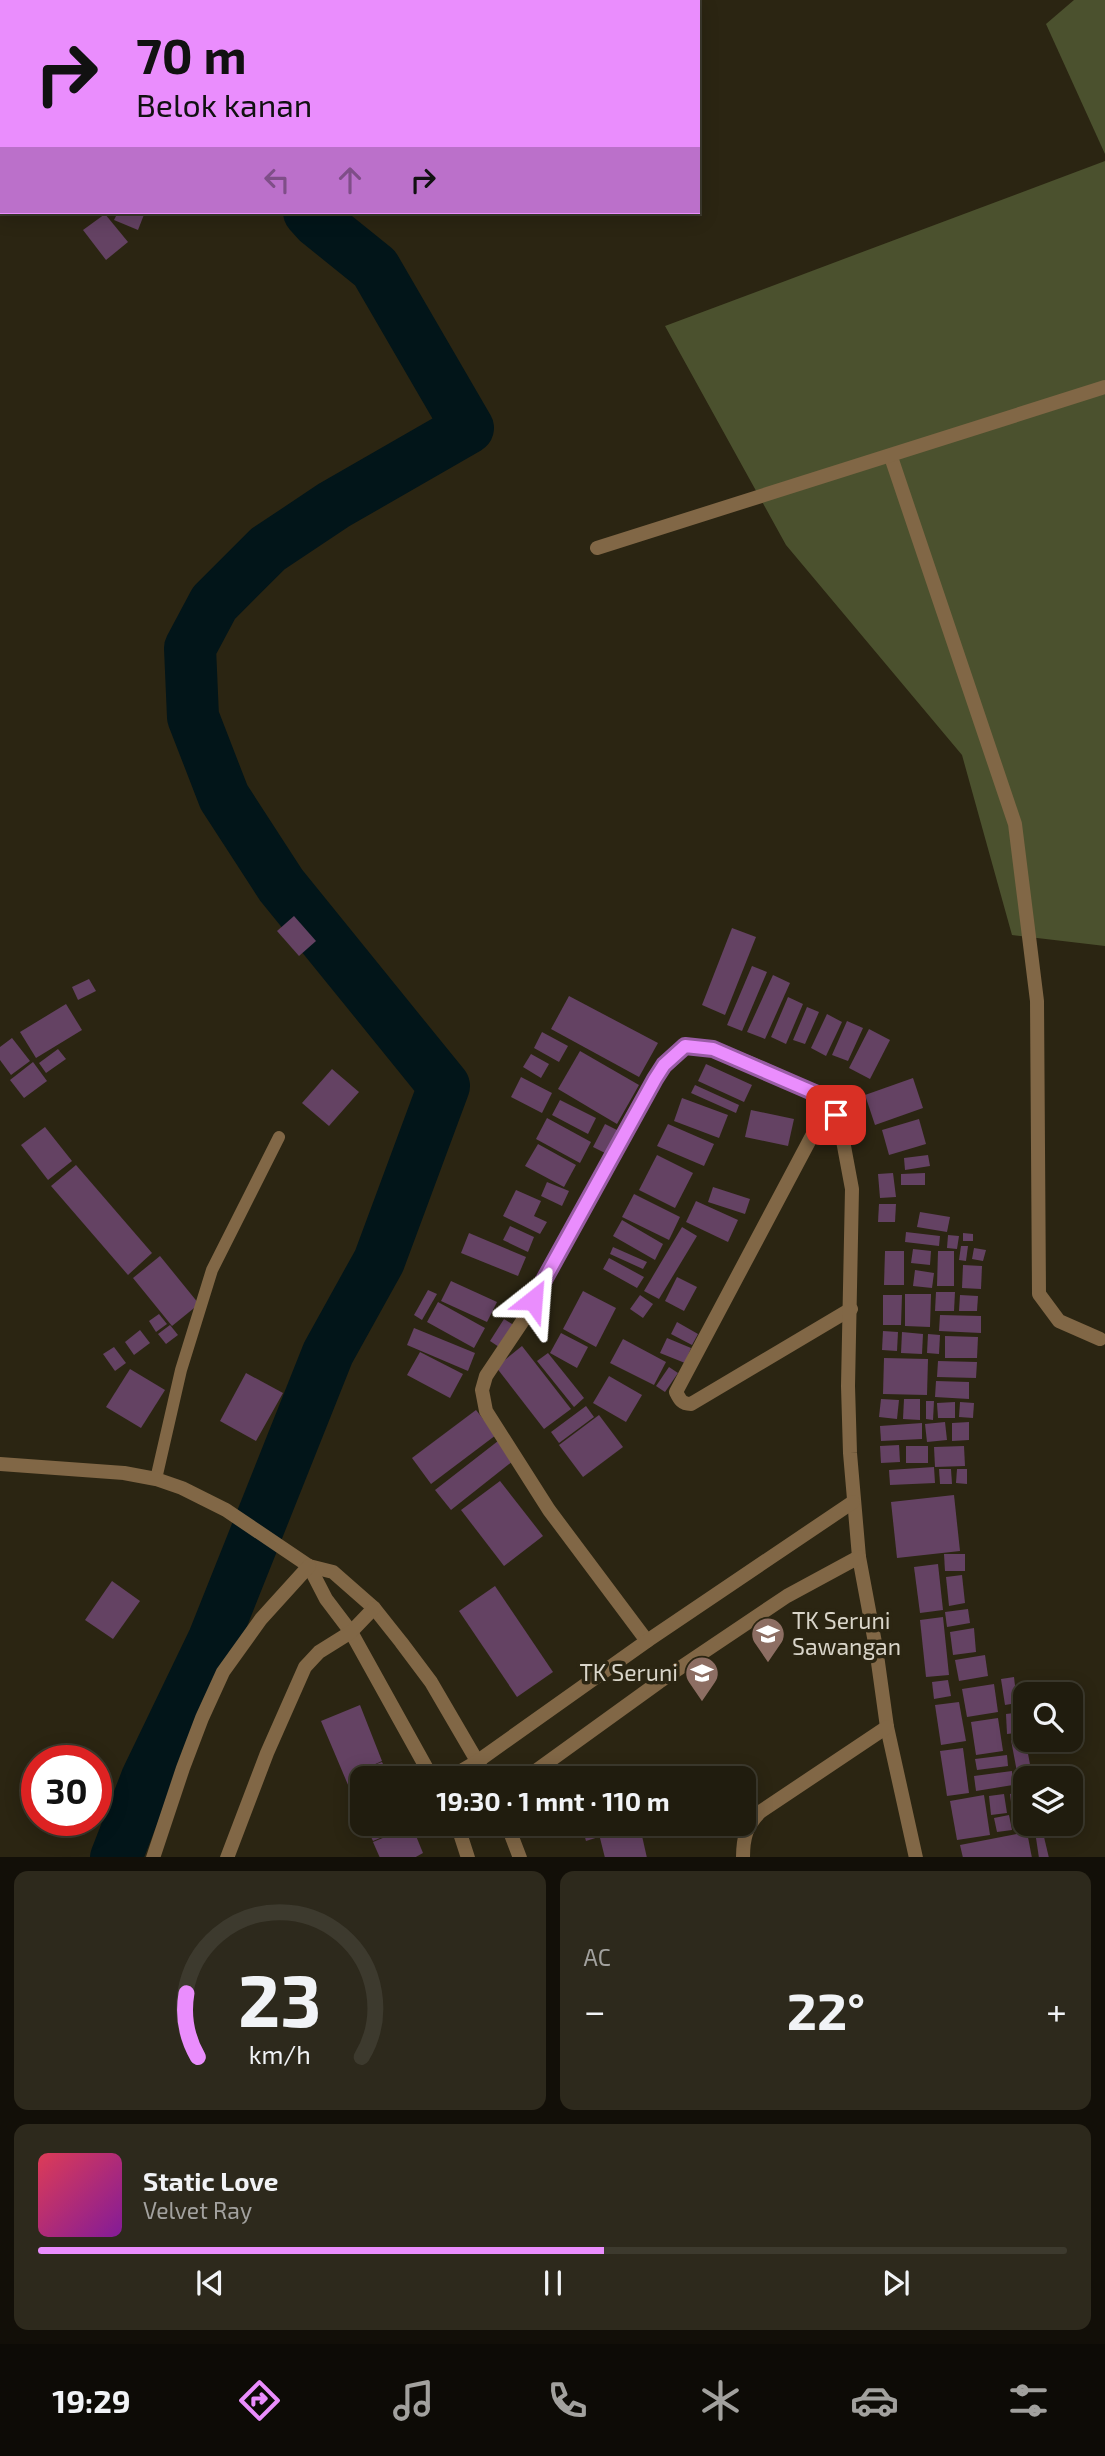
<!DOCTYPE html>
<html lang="id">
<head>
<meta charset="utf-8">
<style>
	:root { --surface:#201c0e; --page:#2d291c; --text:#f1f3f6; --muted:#a2a19e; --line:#3d3a2e; --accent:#ea8dfd }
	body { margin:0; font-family:"Exo 2",sans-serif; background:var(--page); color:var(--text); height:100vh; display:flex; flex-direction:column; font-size:26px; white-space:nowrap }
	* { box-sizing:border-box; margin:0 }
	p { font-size:23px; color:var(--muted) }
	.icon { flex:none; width:38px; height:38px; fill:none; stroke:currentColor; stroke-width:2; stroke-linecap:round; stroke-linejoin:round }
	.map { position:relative; height:1857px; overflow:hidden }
	.drawer { display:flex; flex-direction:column; gap:14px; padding:14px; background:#120f08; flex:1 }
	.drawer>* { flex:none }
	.hud { position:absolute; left:0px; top:0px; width:700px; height:214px; box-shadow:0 4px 18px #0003,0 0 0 2px var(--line); background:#ea8dfd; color:#111; overflow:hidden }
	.buttons { position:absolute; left:1013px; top:1682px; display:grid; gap:14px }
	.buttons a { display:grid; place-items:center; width:70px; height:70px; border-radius:14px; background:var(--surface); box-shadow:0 4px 18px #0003,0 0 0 2px var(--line); font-size:35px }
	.speed { position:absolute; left:21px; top:1745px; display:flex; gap:14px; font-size:35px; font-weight:700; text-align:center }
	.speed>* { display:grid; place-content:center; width:91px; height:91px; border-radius:50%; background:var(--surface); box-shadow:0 4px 18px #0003,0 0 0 2px var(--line); line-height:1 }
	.speed .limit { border:10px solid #d22; background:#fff; color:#111 }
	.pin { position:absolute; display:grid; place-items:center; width:60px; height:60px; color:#fff; margin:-30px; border-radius:14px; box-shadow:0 4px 10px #0006 }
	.me { position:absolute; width:77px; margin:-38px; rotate:28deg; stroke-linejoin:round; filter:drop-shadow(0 0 5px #0008) }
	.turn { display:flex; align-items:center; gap:24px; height:147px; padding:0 21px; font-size:32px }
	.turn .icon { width:91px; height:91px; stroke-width:2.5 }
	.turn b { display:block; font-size:49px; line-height:60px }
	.lanes { display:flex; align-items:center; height:66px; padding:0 21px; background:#0003; justify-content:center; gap:35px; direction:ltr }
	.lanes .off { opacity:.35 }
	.big { font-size:52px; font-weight:700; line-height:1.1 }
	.drawer .tile { flex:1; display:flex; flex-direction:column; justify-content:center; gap:10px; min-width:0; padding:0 24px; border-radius:14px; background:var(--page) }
	.drawer .dial { align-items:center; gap:0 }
	.dial svg { height:182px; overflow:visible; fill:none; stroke:var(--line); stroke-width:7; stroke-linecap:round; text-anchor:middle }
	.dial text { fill:var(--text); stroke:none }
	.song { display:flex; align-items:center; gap:21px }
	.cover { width:84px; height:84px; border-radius:10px; background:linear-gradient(135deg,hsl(350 70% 55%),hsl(290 70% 35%)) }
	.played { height:7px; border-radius:4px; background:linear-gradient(90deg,var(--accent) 55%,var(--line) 55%) }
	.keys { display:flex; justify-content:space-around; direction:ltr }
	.heat { display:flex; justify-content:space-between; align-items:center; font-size:38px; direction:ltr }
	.drawer .tiles { flex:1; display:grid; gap:14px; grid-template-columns:1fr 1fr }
	.tile:last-child { grid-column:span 2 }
	.trip { position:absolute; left:350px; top:1766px; width:406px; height:70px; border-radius:14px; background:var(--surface); box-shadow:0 4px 18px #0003,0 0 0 2px var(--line); font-weight:700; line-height:70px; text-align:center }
	.tabs { display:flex; height:112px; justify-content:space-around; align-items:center; background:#0d0b06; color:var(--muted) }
	.tabs .icon { width:49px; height:49px }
	.tabs .on { color:var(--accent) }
	.tabs b { font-size:32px; color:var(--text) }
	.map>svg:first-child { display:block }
</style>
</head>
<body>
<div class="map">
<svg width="1105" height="1858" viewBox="0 0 1105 1858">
	<rect width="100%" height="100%" fill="#2b2512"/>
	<g fill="#4b512e">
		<polygon points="1074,0 1105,0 1105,154 1046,24"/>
		<polygon points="1105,161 1105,946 1012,935 962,755 786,545 665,326"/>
	</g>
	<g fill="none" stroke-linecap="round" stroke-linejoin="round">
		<g stroke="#021519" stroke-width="52">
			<polyline points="299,2 299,0"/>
			<polyline points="116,1858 147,1778 214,1639 328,1353 379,1261 444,1086 281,885 224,797 193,717 190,648 214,603 268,549 334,505 468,428 375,268 318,222 309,212"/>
		</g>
	</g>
	<g fill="#644263">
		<polygon points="118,212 145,212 138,230 114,220"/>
		<polygon points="105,214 128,242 106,260 83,230"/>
		<polygon points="294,916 316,941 299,956 277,931"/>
		<polygon points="732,928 756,937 725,1015 702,1005"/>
		<polygon points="752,966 767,972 742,1031 727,1025"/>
		<polygon points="773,975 790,983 765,1039 747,1032"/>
		<polygon points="89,979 96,991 78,1000 72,987"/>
		<polygon points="569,996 658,1043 639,1077 551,1029"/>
		<polygon points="788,997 803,1004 786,1044 771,1037"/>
		<polygon points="66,1004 82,1030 36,1058 20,1032"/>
		<polygon points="807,1007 819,1012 805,1044 793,1040"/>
		<polygon points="827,1014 842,1022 826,1056 811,1048"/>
		<polygon points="847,1021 863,1028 848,1061 832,1055"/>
		<polygon points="869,1029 890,1040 870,1079 849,1068"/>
		<polygon points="542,1032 568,1046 559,1062 534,1048"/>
		<polygon points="12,1038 30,1061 11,1075 0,1060 0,1047"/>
		<polygon points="58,1049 66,1059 46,1073 39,1063"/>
		<polygon points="580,1051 639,1085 617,1124 558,1089"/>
		<polygon points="531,1054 549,1064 541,1078 523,1067"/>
		<polygon points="33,1062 47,1081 24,1098 10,1080"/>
		<polygon points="706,1064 752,1085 744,1102 698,1081"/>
		<polygon points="332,1069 359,1092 329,1126 302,1103"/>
		<polygon points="521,1077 552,1093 542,1113 511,1097"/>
		<polygon points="913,1078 923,1108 875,1125 865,1095"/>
		<polygon points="695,1085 739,1105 736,1113 691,1093"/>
		<polygon points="682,1098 728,1115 719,1138 674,1121"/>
		<polygon points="560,1100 596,1118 588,1134 552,1115"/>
		<polygon points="751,1110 794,1119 788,1146 745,1137"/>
		<polygon points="547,1118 591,1142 580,1163 536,1139"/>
		<polygon points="919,1119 926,1144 889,1155 882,1130"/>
		<polygon points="605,1124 621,1132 609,1155 593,1147"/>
		<polygon points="668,1124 714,1144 704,1166 657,1146"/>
		<polygon points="45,1127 72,1161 48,1180 21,1145"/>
		<polygon points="538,1144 576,1165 564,1187 525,1166"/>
		<polygon points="657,1155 693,1173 675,1208 639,1190"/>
		<polygon points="928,1155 930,1166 905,1170 904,1158"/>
		<polygon points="76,1165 152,1253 128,1275 51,1186"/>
		<polygon points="893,1173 896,1197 880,1198 878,1174"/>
		<polygon points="925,1173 925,1185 901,1185 901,1174"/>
		<polygon points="547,1182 569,1191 562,1206 541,1196"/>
		<polygon points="713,1187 750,1199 745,1214 708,1202"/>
		<polygon points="516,1190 541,1201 534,1216 547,1222 540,1234 503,1216"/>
		<polygon points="634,1194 680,1217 669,1240 622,1217"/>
		<polygon points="696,1201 738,1220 728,1242 686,1222"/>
		<polygon points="879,1204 896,1204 895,1222 878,1222"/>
		<polygon points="920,1212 950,1217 947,1232 917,1227"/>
		<polygon points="622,1220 663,1244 655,1260 613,1236"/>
		<polygon points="510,1226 534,1237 528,1252 503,1240"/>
		<polygon points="682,1227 697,1236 659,1299 644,1291"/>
		<polygon points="906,1232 940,1236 939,1246 905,1242"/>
		<polygon points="469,1233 526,1257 518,1276 461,1253"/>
		<polygon points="963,1233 973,1234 973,1241 963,1241"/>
		<polygon points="948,1235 959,1236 957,1249 947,1248"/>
		<polygon points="961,1246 968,1246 966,1261 959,1260"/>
		<polygon points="613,1247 647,1262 643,1269 610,1254"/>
		<polygon points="974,1248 986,1250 983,1261 972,1259"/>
		<polygon points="913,1249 931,1251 930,1265 911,1263"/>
		<polygon points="885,1251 904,1251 904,1285 884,1285"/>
		<polygon points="938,1251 954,1251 954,1286 937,1286"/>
		<polygon points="160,1256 199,1304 172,1326 133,1278"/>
		<polygon points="609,1258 644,1277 637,1288 603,1269"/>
		<polygon points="963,1265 982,1266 981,1289 962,1288"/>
		<polygon points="915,1270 934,1273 932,1288 913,1286"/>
		<polygon points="677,1277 697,1287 684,1311 665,1301"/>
		<polygon points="451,1281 497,1302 487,1322 441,1301"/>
		<polygon points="428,1290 437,1294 422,1320 414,1315"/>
		<polygon points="583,1291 616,1308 596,1347 563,1329"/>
		<polygon points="936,1292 955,1292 954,1311 935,1311"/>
		<polygon points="905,1294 931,1294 930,1327 905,1326"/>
		<polygon points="640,1295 653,1304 643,1318 630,1309"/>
		<polygon points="883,1295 902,1295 901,1325 883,1325"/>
		<polygon points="960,1295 978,1296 977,1311 959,1311"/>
		<polygon points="438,1302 485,1328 474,1348 427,1322"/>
		<polygon points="159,1314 167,1324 156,1332 149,1321"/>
		<polygon points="940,1315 981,1316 981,1333 939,1331"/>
		<polygon points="504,1319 517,1327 502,1349 490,1341"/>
		<polygon points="677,1322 698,1334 692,1345 671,1334"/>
		<polygon points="170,1325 178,1335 166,1344 158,1334"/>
		<polygon points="414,1328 475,1353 468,1371 407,1345"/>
		<polygon points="140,1330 150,1343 134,1355 125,1342"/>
		<polygon points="883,1331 898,1332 897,1351 882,1350"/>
		<polygon points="902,1332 923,1334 922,1354 901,1353"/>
		<polygon points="561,1333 588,1347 577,1368 550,1353"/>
		<polygon points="928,1334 940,1335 939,1354 927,1353"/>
		<polygon points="945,1336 978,1337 977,1358 945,1358"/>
		<polygon points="667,1338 691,1348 685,1363 660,1353"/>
		<polygon points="623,1339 666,1362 654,1385 610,1363"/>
		<polygon points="522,1346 571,1409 544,1429 496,1367"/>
		<polygon points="114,1347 126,1363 115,1371 103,1354"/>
		<polygon points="420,1352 463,1374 450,1398 407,1375"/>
		<polygon points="548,1353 584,1398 574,1407 537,1361"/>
		<polygon points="884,1358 928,1359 927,1395 883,1394"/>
		<polygon points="938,1361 977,1362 976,1378 937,1377"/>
		<polygon points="669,1367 678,1373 665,1392 656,1386"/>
		<polygon points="130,1369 165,1390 141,1428 106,1407"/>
		<polygon points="246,1373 283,1393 256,1441 220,1421"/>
		<polygon points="609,1376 642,1395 626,1422 593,1403"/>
		<polygon points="936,1381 969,1382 969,1399 935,1397"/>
		<polygon points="881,1399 899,1400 897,1419 879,1417"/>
		<polygon points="904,1399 920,1399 920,1420 903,1419"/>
		<polygon points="926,1401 934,1401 933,1420 926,1419"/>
		<polygon points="955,1402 955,1418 938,1418 937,1403"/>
		<polygon points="960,1402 974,1403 973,1418 959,1417"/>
		<polygon points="586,1406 594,1417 559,1443 551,1432"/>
		<polygon points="476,1410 496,1435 431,1484 412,1458"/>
		<polygon points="599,1415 623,1447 583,1477 559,1445"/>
		<polygon points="945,1422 947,1440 927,1442 925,1424"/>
		<polygon points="969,1422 969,1440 952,1441 952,1423"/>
		<polygon points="922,1423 922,1439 881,1441 880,1426"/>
		<polygon points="498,1441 513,1461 451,1510 435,1490"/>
		<polygon points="899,1445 900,1462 881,1463 880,1446"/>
		<rect x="906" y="1446" width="22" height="17"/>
		<polygon points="964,1446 965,1466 935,1467 934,1447"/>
		<polygon points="934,1467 935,1483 890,1485 889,1470"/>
		<polygon points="939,1469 951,1469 952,1484 940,1484"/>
		<polygon points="957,1469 967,1469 967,1484 956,1483"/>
		<polygon points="500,1481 543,1536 504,1566 461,1510"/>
		<polygon points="954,1495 960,1551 897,1558 891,1502"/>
		<polygon points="944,1554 965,1554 965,1571 945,1571"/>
		<polygon points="938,1564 943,1610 920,1613 914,1567"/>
		<polygon points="962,1575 965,1603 949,1606 946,1577"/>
		<polygon points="112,1581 140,1601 113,1639 85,1620"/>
		<polygon points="495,1586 553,1672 517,1697 459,1611"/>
		<polygon points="968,1609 970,1623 947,1627 945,1612"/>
		<polygon points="943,1617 949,1675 926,1677 920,1620"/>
		<polygon points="974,1628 976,1652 953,1655 950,1632"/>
		<polygon points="985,1655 988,1676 959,1681 955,1660"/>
		<polygon points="1014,1677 1017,1703 1005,1705 1001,1679"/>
		<polygon points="948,1680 951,1696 934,1699 932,1682"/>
		<polygon points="994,1684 998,1712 967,1717 962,1689"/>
		<polygon points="959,1702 966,1741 941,1745 935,1705"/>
		<polygon points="360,1705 382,1761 371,1766 382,1762 390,1778 362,1778 362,1818 321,1721"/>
		<polygon points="1022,1712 1024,1732 1007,1734 1006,1714"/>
		<polygon points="998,1718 1003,1751 976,1755 971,1722"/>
		<polygon points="1025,1737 1031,1770 1017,1772 1011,1740"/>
		<polygon points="963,1748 969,1793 947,1796 940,1751"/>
		<polygon points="1007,1755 1008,1766 977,1770 975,1759"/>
		<polygon points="1012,1771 1013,1785 976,1791 974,1776"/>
		<polygon points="1034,1775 1034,1778 1026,1778 1026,1788 1020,1788 1019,1777"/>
		<polygon points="1020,1792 1024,1824 1014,1826 1010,1794"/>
		<polygon points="1004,1794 1007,1813 991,1815 989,1796"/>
		<polygon points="984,1795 990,1835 957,1840 950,1801"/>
		<polygon points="1009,1815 1012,1830 997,1832 994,1818"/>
		<polygon points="365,1824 413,1824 373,1841"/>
		<polygon points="581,1824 626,1824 627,1828 586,1841"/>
		<polygon points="412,1826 423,1853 414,1858 380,1858 373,1842"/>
		<polygon points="640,1827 647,1858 605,1858 600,1838"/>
		<polygon points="1027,1832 1032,1858 963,1858 960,1845"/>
		<polygon points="1044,1837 1049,1858 1039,1858 1036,1838"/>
	</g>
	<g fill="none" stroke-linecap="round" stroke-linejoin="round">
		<polyline stroke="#816746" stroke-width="12" points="156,1479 181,1370 212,1270 279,1137"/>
		<g stroke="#816746" stroke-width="14">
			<polyline points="891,457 1015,824 1037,1001 1039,1294 1059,1321 1100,1339"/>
			<polyline points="597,548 1105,387"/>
			<path d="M 831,1100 L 676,1392 C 680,1400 682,1404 691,1404 L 851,1309"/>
			<polyline points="0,1464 124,1473 156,1479 182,1488 226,1510 309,1566 333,1572 374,1608 401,1642 431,1682 487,1778"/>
			<polyline points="309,1566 326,1599 351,1632 432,1778"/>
			<path d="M 647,1641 L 549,1510 L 486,1411 L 482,1390 L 486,1376 L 522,1322 L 569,1233 L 655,1079 L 664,1065 L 685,1046 C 725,1046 792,1083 831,1100 L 841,1130 L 852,1189 L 848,1386 L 850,1453 L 859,1557 L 876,1648 L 887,1727 L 916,1858"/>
			<polyline points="449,1778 478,1761 647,1641 853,1502"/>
			<polyline points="526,1778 659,1682 787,1596 859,1557"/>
			<polyline points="457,1824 468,1858"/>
			<polyline points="507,1824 520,1858"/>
			<polyline points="153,1858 183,1768 202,1718 223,1672 261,1619 309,1566"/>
			<polyline points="227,1858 267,1753 305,1667 319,1652 351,1632 374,1608"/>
			<path d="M 743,1858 C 743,1838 746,1826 760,1812 L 887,1727"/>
		</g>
	</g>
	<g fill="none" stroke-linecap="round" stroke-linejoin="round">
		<g stroke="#985ca4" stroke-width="18">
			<polyline id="route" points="533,1300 655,1079 664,1065 685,1046 713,1049 831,1100 836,1115"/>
		</g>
		<use href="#route" stroke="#ea8dfd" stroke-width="12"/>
	</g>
	<defs>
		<g id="school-pin" transform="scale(1.75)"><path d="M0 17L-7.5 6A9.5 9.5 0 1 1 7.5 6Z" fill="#8d6e63" stroke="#2b2512"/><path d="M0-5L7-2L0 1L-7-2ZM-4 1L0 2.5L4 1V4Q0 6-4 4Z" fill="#fff"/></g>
	</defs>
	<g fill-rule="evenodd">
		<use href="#school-pin" x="768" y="1634"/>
		<use href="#school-pin" x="702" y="1673"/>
	</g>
	<g text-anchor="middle" stroke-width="7" stroke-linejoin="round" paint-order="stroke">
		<g font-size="23" fill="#d9d5c9" stroke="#2b2512" text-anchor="start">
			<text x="792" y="1629">TK Seruni<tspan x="792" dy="26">Sawangan</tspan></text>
			<text x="678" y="1681" text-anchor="end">TK Seruni</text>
		</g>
	</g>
</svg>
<div class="buttons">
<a><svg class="icon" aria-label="search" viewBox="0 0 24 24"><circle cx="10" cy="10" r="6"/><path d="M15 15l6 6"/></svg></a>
<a><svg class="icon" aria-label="layers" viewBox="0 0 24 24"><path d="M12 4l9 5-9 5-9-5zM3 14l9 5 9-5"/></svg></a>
</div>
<div class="speed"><div class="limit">30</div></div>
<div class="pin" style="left:836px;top:1115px;background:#d93025"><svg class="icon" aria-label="arrive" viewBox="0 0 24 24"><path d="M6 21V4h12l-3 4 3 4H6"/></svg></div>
<svg class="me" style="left:533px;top:1300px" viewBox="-20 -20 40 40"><path d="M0-17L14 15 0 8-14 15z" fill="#ea8dfd" stroke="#fff" stroke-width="4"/></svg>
<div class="trip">19:30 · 1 mnt · 110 m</div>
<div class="hud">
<div class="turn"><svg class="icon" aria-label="right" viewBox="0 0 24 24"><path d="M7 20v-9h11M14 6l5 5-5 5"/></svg><div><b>70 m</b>Belok kanan</div></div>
<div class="lanes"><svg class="icon off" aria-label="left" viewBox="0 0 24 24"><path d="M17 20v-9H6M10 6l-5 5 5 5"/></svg><svg class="icon off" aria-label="ahead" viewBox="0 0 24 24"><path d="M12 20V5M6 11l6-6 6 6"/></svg><svg class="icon" aria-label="right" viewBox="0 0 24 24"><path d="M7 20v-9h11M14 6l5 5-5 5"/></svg></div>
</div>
</div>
<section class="drawer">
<div class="tiles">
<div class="tile dial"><svg viewBox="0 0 100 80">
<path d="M14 69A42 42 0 1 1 86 69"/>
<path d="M14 69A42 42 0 0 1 9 41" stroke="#ea8dfd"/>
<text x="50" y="56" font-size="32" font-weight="700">23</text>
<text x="50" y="72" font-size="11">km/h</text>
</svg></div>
<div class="tile"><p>AC</p>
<div class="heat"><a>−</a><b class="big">22°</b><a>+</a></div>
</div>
<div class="tile">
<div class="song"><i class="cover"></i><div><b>Static Love</b><p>Velvet Ray</p></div></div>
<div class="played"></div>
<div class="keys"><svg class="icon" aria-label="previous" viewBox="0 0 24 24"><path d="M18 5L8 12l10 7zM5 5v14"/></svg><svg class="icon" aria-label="pause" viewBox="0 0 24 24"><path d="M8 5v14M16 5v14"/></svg><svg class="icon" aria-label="next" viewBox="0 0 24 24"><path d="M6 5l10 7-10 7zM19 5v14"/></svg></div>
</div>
</div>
</section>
<nav class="tabs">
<b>19:29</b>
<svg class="icon on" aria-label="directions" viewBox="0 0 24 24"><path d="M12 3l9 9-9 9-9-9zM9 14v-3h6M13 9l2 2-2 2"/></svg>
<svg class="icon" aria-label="music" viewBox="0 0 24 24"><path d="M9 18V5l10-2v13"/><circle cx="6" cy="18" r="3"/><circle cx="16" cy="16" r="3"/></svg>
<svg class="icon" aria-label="phone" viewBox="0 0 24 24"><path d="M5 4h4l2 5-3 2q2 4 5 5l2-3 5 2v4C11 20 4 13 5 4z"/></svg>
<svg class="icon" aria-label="climate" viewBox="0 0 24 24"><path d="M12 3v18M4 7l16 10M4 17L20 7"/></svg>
<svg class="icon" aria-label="car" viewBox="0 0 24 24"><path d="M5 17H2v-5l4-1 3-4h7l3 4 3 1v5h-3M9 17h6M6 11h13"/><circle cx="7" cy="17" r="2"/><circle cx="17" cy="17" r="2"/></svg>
<svg class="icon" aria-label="filters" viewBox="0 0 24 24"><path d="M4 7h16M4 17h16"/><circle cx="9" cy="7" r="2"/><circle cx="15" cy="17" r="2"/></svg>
</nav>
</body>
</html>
